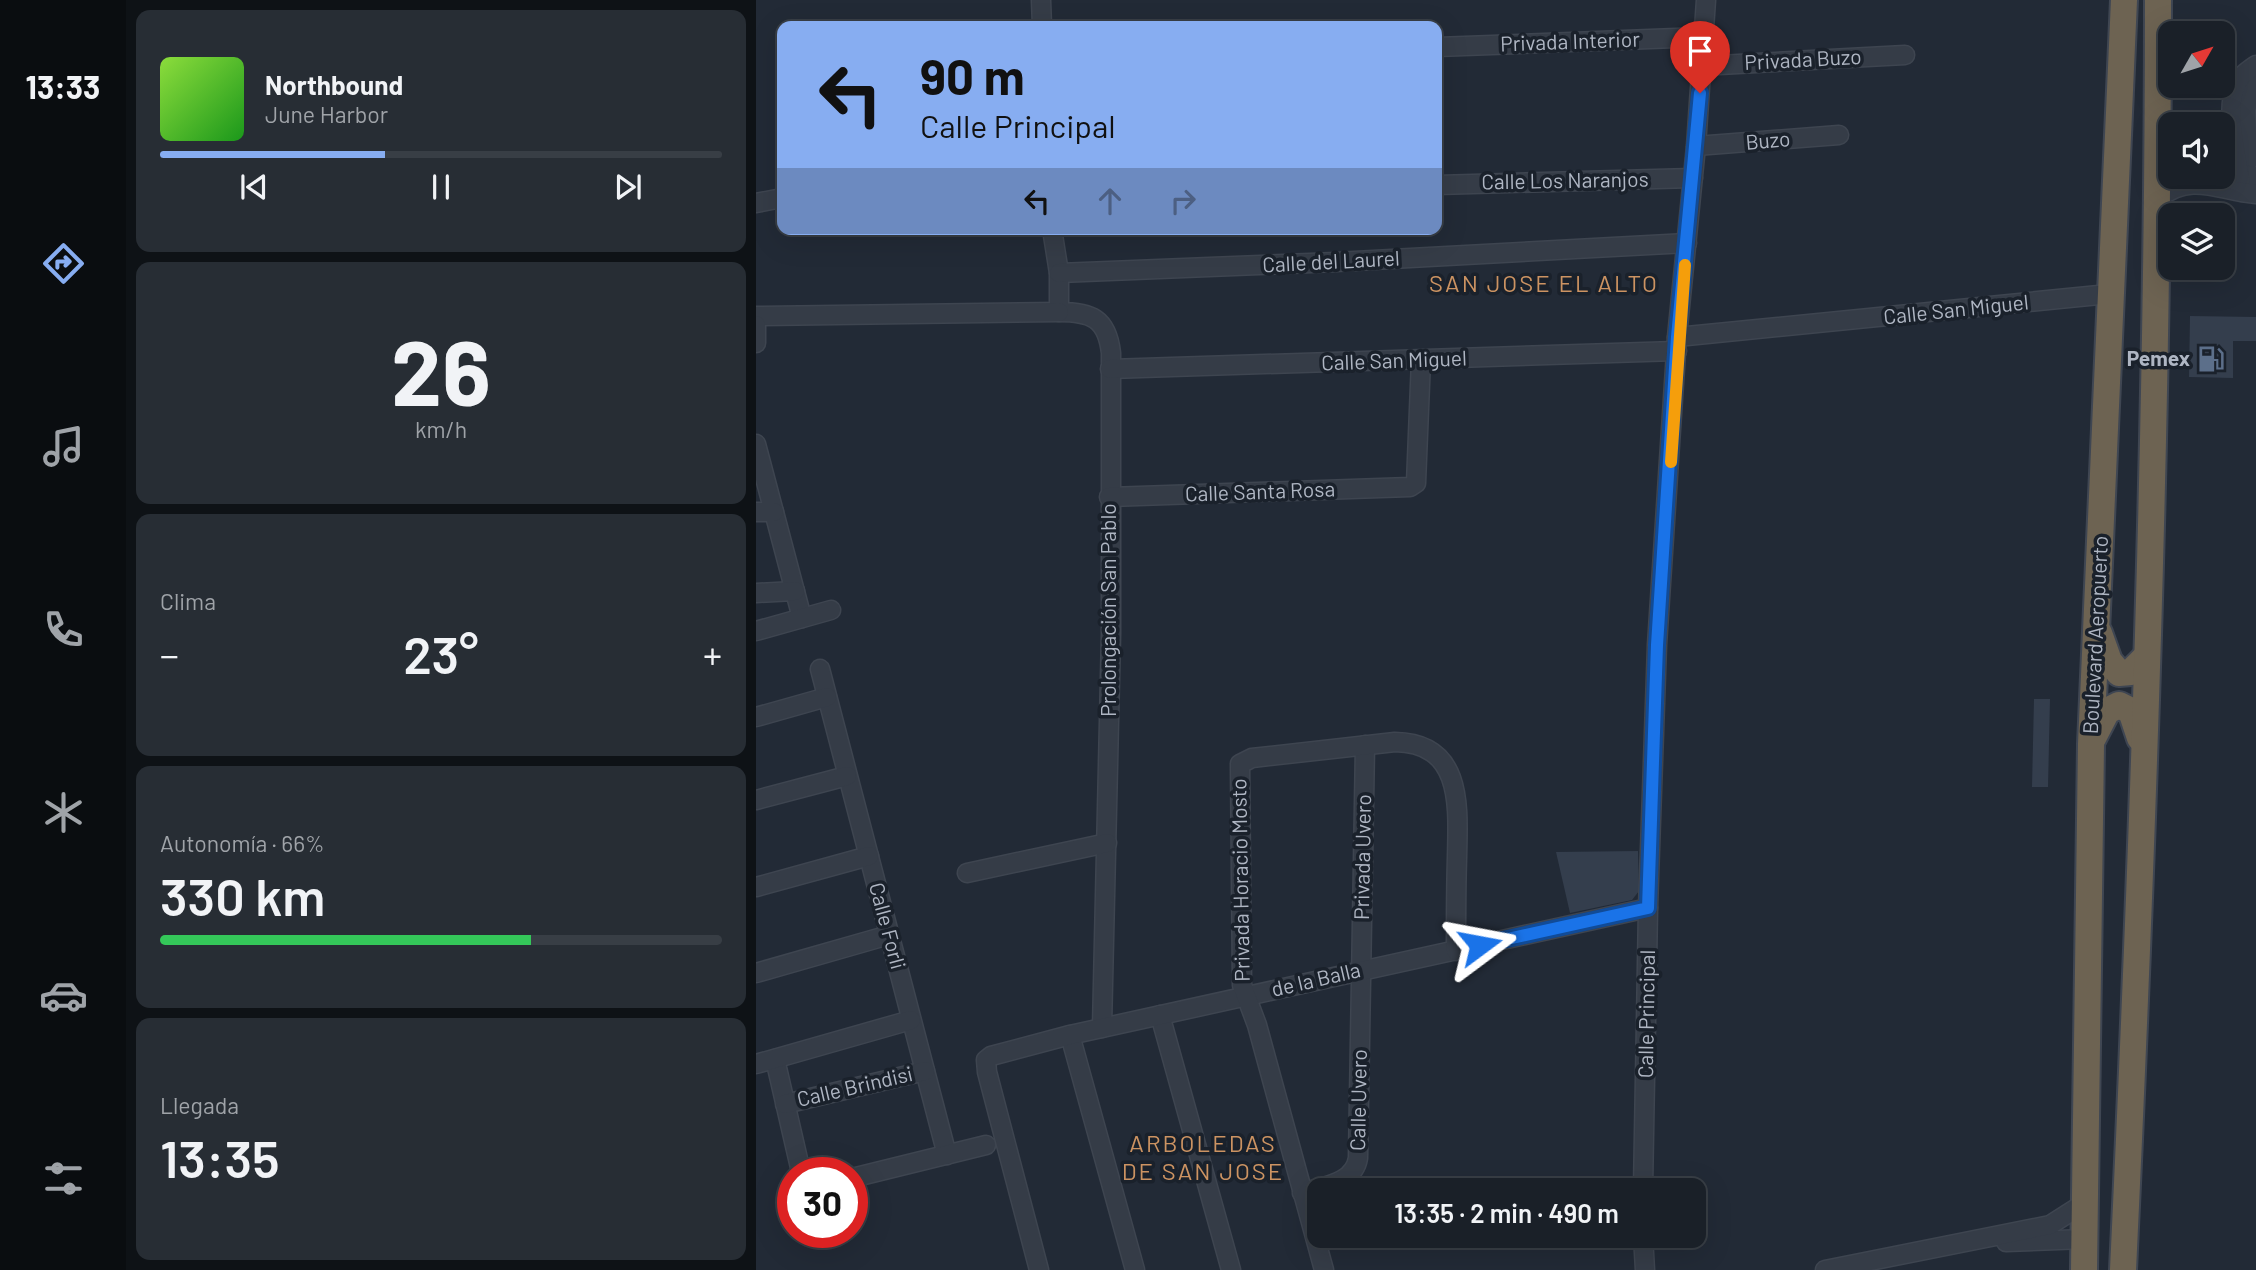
<!DOCTYPE html>
<html lang="es">
<head>
<meta charset="utf-8">
<style>
	:root { --surface:#1a2028; --page:#272d34; --text:#f1f3f6; --muted:#9fa3a8; --line:#383e45; --accent:#87adf1 }
	body { margin:0; font-family:Barlow,sans-serif; background:var(--page); color:var(--text); height:100vh; display:flex; flex-direction:column; font-size:26px; white-space:nowrap }
	* { box-sizing:border-box; margin:0 }
	p { font-size:23px; color:var(--muted) }
	.icon { flex:none; width:38px; height:38px; fill:none; stroke:currentColor; stroke-width:2; stroke-linecap:round; stroke-linejoin:round }
	.map { position:relative; flex:1; overflow:hidden }
	.panel { display:flex; flex-direction:column; gap:10px; padding:10px; background:#0e1216; width:630px }
	.panel>* { flex:none }
	.banner { position:absolute; left:21px; top:21px; width:665px; height:214px; border-radius:14px; box-shadow:0 7px 28px #0002,0 0 0 2px var(--line); background:#87adf1; color:#111; overflow:hidden }
	.needle { width:46px; rotate:51deg }
	.controls { position:absolute; left:1402px; top:21px; display:grid; gap:14px }
	.controls a { display:grid; place-items:center; width:77px; height:77px; border-radius:14px; background:var(--surface); box-shadow:0 7px 28px #0002,0 0 0 2px var(--line); font-size:35px }
	.speed { position:absolute; left:21px; top:1157px; display:flex; gap:14px; font-size:35px; font-weight:700; text-align:center }
	.speed>* { display:grid; place-content:center; width:91px; height:91px; border-radius:50%; background:var(--surface); box-shadow:0 7px 28px #0002,0 0 0 2px var(--line); line-height:1 }
	.speed .limit { border:10px solid #d22; background:#fff; color:#111 }
	.pin { position:absolute; display:grid; place-items:center; width:60px; height:60px; color:#fff; margin:-72px -30px; border-radius:50% 50% 50% 0; rotate:-45deg; box-shadow:0 0 7px #0007 }
	.pin .icon { rotate:45deg }
	.me { position:absolute; width:77px; margin:-38px; rotate:77deg; stroke-linejoin:round; filter:drop-shadow(0 0 5px #0008) }
	.turn { display:flex; align-items:center; gap:24px; height:147px; padding:0 28px; font-size:32px }
	.turn .icon { width:91px; height:91px; stroke-width:2.5 }
	.turn b { display:block; font-size:49px; line-height:60px }
	.lanes { display:flex; align-items:center; height:66px; padding:0 28px; background:#0003; justify-content:center; gap:35px; direction:ltr }
	.lanes .off { opacity:.35 }
	.big { font-size:52px; font-weight:600; line-height:1.1 }
	.panel .tile { flex:1; display:flex; flex-direction:column; justify-content:center; gap:10px; min-width:0; padding:0 24px; border-radius:14px; background:var(--page) }
	.panel .dial { align-items:center; gap:0 }
	.dial b { font-size:91px; line-height:1 }
	.song { display:flex; align-items:center; gap:21px }
	.cover { width:84px; height:84px; border-radius:10px; background:linear-gradient(135deg,hsl(90 70% 55%),hsl(120 70% 35%)) }
	.played { height:7px; border-radius:4px; background:linear-gradient(90deg,var(--accent) 40%,var(--line) 40%) }
	.keys { display:flex; justify-content:space-around; direction:ltr }
	.heat { display:flex; justify-content:space-between; align-items:center; font-size:38px; direction:ltr }
	.charge { height:10px; border-radius:5px; background:linear-gradient(90deg,#34c759 66%,var(--line) 0) }
	.trip { position:absolute; left:551px; top:1178px; width:399px; height:70px; border-radius:14px; background:var(--surface); box-shadow:0 7px 28px #0002,0 0 0 2px var(--line); font-weight:600; line-height:70px; text-align:center }
	main { display:flex; flex:1; min-height:0 }
	.menu { display:flex; flex-direction:column; width:126px; justify-content:space-around; align-items:center; background:#0a0d10; color:var(--muted) }
	.menu .icon { width:49px; height:49px }
	.menu .on { color:var(--accent) }
	.menu b { font-size:32px; color:var(--text) }
	.map>svg:first-child { display:block }
</style>
</head>
<body>
<main>
<nav class="menu">
<b>13:33</b>
<svg class="icon on" aria-label="directions" viewBox="0 0 24 24"><path d="M12 3l9 9-9 9-9-9zM9 14v-3h6M13 9l2 2-2 2"/></svg>
<svg class="icon" aria-label="music" viewBox="0 0 24 24"><path d="M9 18V5l10-2v13"/><circle cx="6" cy="18" r="3"/><circle cx="16" cy="16" r="3"/></svg>
<svg class="icon" aria-label="phone" viewBox="0 0 24 24"><path d="M5 4h4l2 5-3 2q2 4 5 5l2-3 5 2v4C11 20 4 13 5 4z"/></svg>
<svg class="icon" aria-label="climate" viewBox="0 0 24 24"><path d="M12 3v18M4 7l16 10M4 17L20 7"/></svg>
<svg class="icon" aria-label="car" viewBox="0 0 24 24"><path d="M5 17H2v-5l4-1 3-4h7l3 4 3 1v5h-3M9 17h6M6 11h13"/><circle cx="7" cy="17" r="2"/><circle cx="17" cy="17" r="2"/></svg>
<svg class="icon" aria-label="filters" viewBox="0 0 24 24"><path d="M4 7h16M4 17h16"/><circle cx="9" cy="7" r="2"/><circle cx="15" cy="17" r="2"/></svg>
</nav>
<section class="panel">
<div class="tile">
<div class="song"><i class="cover"></i><div><b>Northbound</b><p>June Harbor</p></div></div>
<div class="played"></div>
<div class="keys"><svg class="icon" aria-label="previous" viewBox="0 0 24 24"><path d="M18 5L8 12l10 7zM5 5v14"/></svg><svg class="icon" aria-label="pause" viewBox="0 0 24 24"><path d="M8 5v14M16 5v14"/></svg><svg class="icon" aria-label="next" viewBox="0 0 24 24"><path d="M6 5l10 7-10 7zM19 5v14"/></svg></div>
</div>
<div class="tile dial"><b>26</b><p>km/h</p></div>
<div class="tile"><p>Clima</p>
<div class="heat"><a>−</a><b class="big">23°</b><a>+</a></div>
</div>
<div class="tile"><p>Autonomía · 66%</p><b class="big">330 km</b><div class="charge"></div></div>
<div class="tile"><p>Llegada</p><b class="big">13:35</b></div>
</section>
<div class="map">
<svg width="1500" height="1270" viewBox="0 0 1500 1270">
	<rect width="100%" height="100%" fill="#222a36"/>
	<g fill="#343e4d">
		<polygon points="1434,316 1500,317 1500,341 1477,341 1477,378 1433,377"/>
		<polygon points="1278,699 1294,699 1292,787 1276,787"/>
		<polygon points="882,851 883,891 876,900 814,913 800,852"/>
	</g>
	<g fill="none" stroke-linecap="round" stroke-linejoin="round">
		<g stroke="#3e4550" stroke-width="21">
			<g id="minor">
				<polyline points="285,0 286,26"/>
				<polyline points="681,47 947,37"/>
				<polyline points="945,66 1149,55"/>
				<polyline points="940,146 1083,135"/>
				<polyline points="1492,161 1490,109 1500,83"/>
				<polyline points="1466,171 1500,176"/>
				<polyline points="681,185 937,178"/>
				<path d="M 1486,192 C 1483,162 1467,111 1481,83 C 1484,76 1493,70 1500,65"/>
				<path d="M 1403,198 C 1436,172 1463,191 1500,194"/>
				<polyline points="0,203 26,198"/>
				<path d="M 296,229 L 303,273 L 303,312 C 335,312 351,318 355,353 L 355,634 L 346,1028"/>
				<polyline points="303,273 580,262 931,243"/>
				<polyline points="0,316 303,312"/>
				<polyline points="0,325 0,343"/>
				<polyline points="921,337 1353,294"/>
				<polyline points="354,369 921,351"/>
				<polyline points="0,444 46,618"/>
				<polyline points="353,497 654,487 660,483 665,360"/>
				<polyline points="0,512 18,512"/>
				<polyline points="0,593 39,591"/>
				<polyline points="0,631 75,610"/>
				<polyline points="64,669 191,1155"/>
				<polyline points="0,717 71,697"/>
				<polyline points="0,800 91,776"/>
				<polyline points="211,873 351,843"/>
				<polyline points="0,887 113,856"/>
				<polyline points="0,973 133,935"/>
				<polyline points="404,1015 475,1270"/>
				<polyline points="314,1035 379,1270"/>
				<polyline points="19,1059 45,1172"/>
				<polyline points="0,1064 155,1020"/>
				<polyline points="29,1104 169,1071"/>
				<polyline points="96,1178 230,1145"/>
				<polyline points="887,1190 892,908 901,645 921,337 940,146 950,0"/>
				<path d="M 546,1193 C 567,1186 598,1184 602,1158 L 609,745"/>
				<polyline points="887,1236 889,1270"/>
				<polyline points="1250,1242 1329,1239"/>
				<polyline points="283,1270 231,1072 230,1060 235,1056 314,1035 892,908"/>
				<path d="M 568,1270 L 501,1025 L 486,985 L 484,764 L 496,758 L 639,742 C 708,743 702,808 701,858 C 700,889 700,920 700,951"/>
				<polyline points="1069,1270 1294,1225 1330,1202"/>
			</g>
		</g>
		<g stroke="#3f4652" stroke-width="30">
			<g id="highway">
				<polyline points="1343,633 1353,661 1363,673 1375,672 1391,656"/>
				<polyline points="1337,738 1351,711 1363,705 1375,711 1384,738"/>
				<polyline points="1328,1270 1335,744 1368,0"/>
				<path d="M 1367,1270 C 1387,847 1402,423 1402,0"/>
			</g>
		</g>
		<use href="#minor" stroke="#353c47" stroke-width="18"/>
		<use href="#highway" stroke="#6d6352" stroke-width="26"/>
	</g>
	<g fill="none" stroke-linecap="round" stroke-linejoin="round">
		<g stroke="#114b97" stroke-width="18">
			<polyline id="route" points="724,945 892,908 901,645 921,337 944,93"/>
		</g>
		<use href="#route" stroke="#1a73e8" stroke-width="12"/>
		<polyline stroke="#f59e0b" stroke-width="12" points="915,462 929,265"/>
	</g>
	<defs>
		<g id="fuel-bare" transform="scale(2.1)"><path d="M-5.5-6h7V0h2V4h1.3V-2.5L3-4.5l.8-.8L6-3V5H2.5V1h-1V6h-7ZM-4.2-4.7v3.2H.2V-4.7Z" fill="#5c6f8a" stroke="#1a212b" stroke-width="2.5" paint-order="stroke"/></g>
	</defs>
	<g fill-rule="evenodd">
		<use href="#fuel-bare" x="1455" y="359"/>
	</g>
	<g text-anchor="middle" stroke-width="7" stroke-linejoin="round" paint-order="stroke">
		<g font-size="21" fill="#afb6c3" stroke="#1a212b">
			<text transform="translate(814 42) rotate(-2)" y="7">Privada Interior</text>
			<text transform="translate(1047 60) rotate(-3)" y="7">Privada Buzo</text>
			<text transform="translate(1012 141) rotate(-5)" y="7">Buzo</text>
			<text transform="translate(809 181) rotate(-1)" y="7">Calle Los Naranjos</text>
			<text transform="translate(575 262) rotate(-3)" y="7">Calle del Laurel</text>
			<text transform="translate(1200 310) rotate(-6)" y="7">Calle San Miguel</text>
			<text transform="translate(638 361) rotate(-2)" y="7">Calle San Miguel</text>
			<text transform="translate(504 492) rotate(-2)" y="7">Calle Santa Rosa</text>
			<text transform="translate(353 610) rotate(-90)" y="7">Prolongación San Pablo</text>
			<text transform="translate(1340 635) rotate(-87)" y="7">Boulevard Aeropuerto</text>
			<text transform="translate(607 857) rotate(-89)" y="7">Privada Uvero</text>
			<text transform="translate(485 880) rotate(-91)" y="7">Privada Horacio Mosto</text>
			<text transform="translate(131 926) rotate(75)" y="7">Calle Forli</text>
			<text transform="translate(560 980) rotate(-13)" y="7">de la Balla</text>
			<text transform="translate(891 1014) rotate(-89)" y="7">Calle Principal</text>
			<text transform="translate(99 1087) rotate(-13)" y="7">Calle Brindisi</text>
			<text transform="translate(603 1100) rotate(-89)" y="7">Calle Uvero</text>
		</g>
		<g font-size="21" font-weight="bold" fill="#afb6c3" stroke="#1a212b" text-anchor="end">
			<text x="1434" y="366">Pemex</text>
		</g>
		<g font-size="24" letter-spacing="2" fill="#cc9362" stroke="#1a212b">
			<text x="788" y="292">SAN JOSE EL ALTO</text>
			<text x="447" y="1152">ARBOLEDAS<tspan x="447" dy="28">DE SAN JOSE</tspan></text>
		</g>
	</g>
</svg>
<div class="controls">
<a><svg class="needle" viewBox="-14 -14 28 28"><path d="M0-13l5 13h-10z" fill="#e53935"/><path d="M0 13l5-13h-10z" fill="#9fa3a8"/></svg></a>
<a><svg class="icon" aria-label="sound" viewBox="0 0 24 24"><path d="M4 9h4l5-4v14l-5-4H4zM17 9q2 3 0 6"/></svg></a>
<a><svg class="icon" aria-label="layers" viewBox="0 0 24 24"><path d="M12 4l9 5-9 5-9-5zM3 14l9 5 9-5"/></svg></a>
</div>
<div class="speed"><div class="limit">30</div></div>
<div class="pin" style="left:944px;top:93px;background:#d93025"><svg class="icon" aria-label="arrive" viewBox="0 0 24 24"><path d="M6 21V4h12l-3 4 3 4H6"/></svg></div>
<svg class="me" style="left:724px;top:945px" viewBox="-20 -20 40 40"><path d="M0-17L14 15 0 8-14 15z" fill="#1a73e8" stroke="#fff" stroke-width="4"/></svg>
<div class="trip">13:35 · 2 min · 490 m</div>
<div class="banner">
<div class="turn"><svg class="icon" aria-label="left" viewBox="0 0 24 24"><path d="M17 20v-9H6M10 6l-5 5 5 5"/></svg><div><b>90 m</b>Calle Principal</div></div>
<div class="lanes"><svg class="icon" aria-label="left" viewBox="0 0 24 24"><path d="M17 20v-9H6M10 6l-5 5 5 5"/></svg><svg class="icon off" aria-label="ahead" viewBox="0 0 24 24"><path d="M12 20V5M6 11l6-6 6 6"/></svg><svg class="icon off" aria-label="right" viewBox="0 0 24 24"><path d="M7 20v-9h11M14 6l5 5-5 5"/></svg></div>
</div>
</div>
</main>
</body>
</html>
